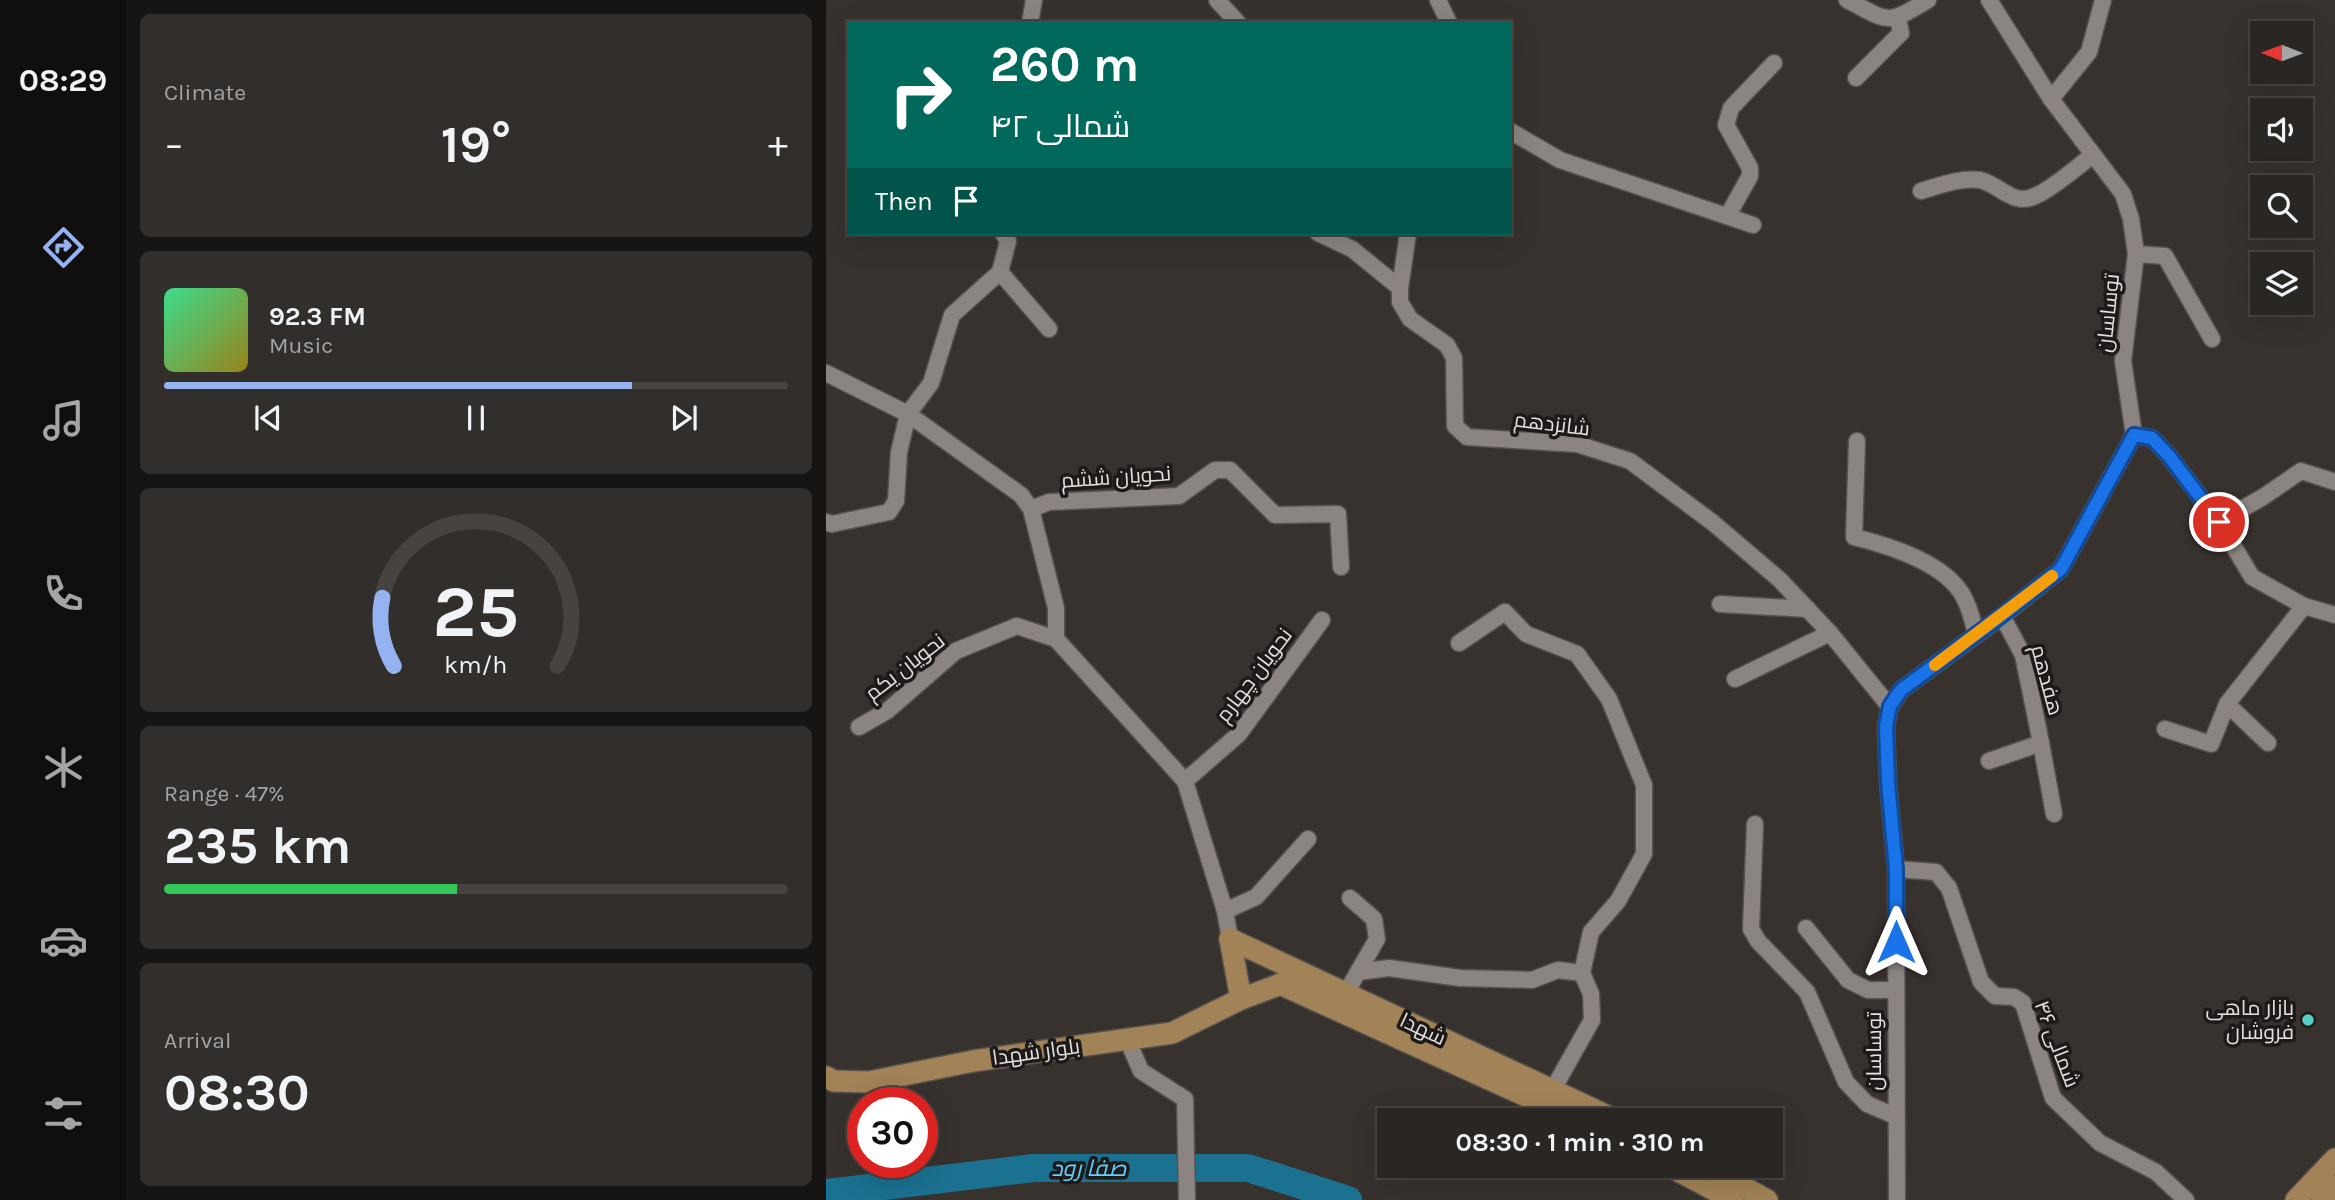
<!DOCTYPE html>
<html lang="en">
<head>
<meta charset="utf-8">
<style>
	:root { --surface:#2a2623; --page:#322e2b; --text:#f1f3f6; --muted:#a5a5a6; --line:#464341; --accent:#95b2f1 }
	body { margin:0; font-family:Karla,Cairo,sans-serif; background:var(--page); color:var(--text); height:100vh; display:flex; flex-direction:column; font-size:26px; white-space:nowrap }
	* { box-sizing:border-box; margin:0 }
	p { font-size:23px; color:var(--muted) }
	.icon { flex:none; width:38px; height:38px; fill:none; stroke:currentColor; stroke-width:2; stroke-linecap:round; stroke-linejoin:round }
	.map { position:relative; flex:1; overflow:hidden }
	.details { display:flex; flex-direction:column; gap:14px; padding:14px; background:#171513; width:700px }
	.details>* { flex:none }
	.hud { position:absolute; left:21px; top:21px; width:665px; height:214px; border-radius:0px; box-shadow:0 7px 28px #0002,0 0 0 2px var(--line); background:#00695c; color:#fff; overflow:hidden }
	.needle { width:46px; rotate:271deg }
	.fabs { position:absolute; left:1424px; top:21px; display:grid; gap:14px }
	.fabs a { display:grid; place-items:center; width:63px; height:63px; border-radius:0px; background:var(--surface); box-shadow:0 7px 28px #0002,0 0 0 2px var(--line); font-size:35px }
	.speed { position:absolute; left:21px; top:1087px; display:flex; gap:14px; font-size:35px; font-weight:700; text-align:center }
	.speed>* { display:grid; place-content:center; width:91px; height:91px; border-radius:50%; background:var(--surface); box-shadow:0 7px 28px #0002,0 0 0 2px var(--line); line-height:1 }
	.speed .limit { border:10px solid #d22; background:#fff; color:#111 }
	.pin { position:absolute; display:grid; place-items:center; width:60px; height:60px; color:#fff; margin:-30px; border:4px solid #fff; border-radius:50%; box-shadow:0 2px 7px #0007 }
	.me { position:absolute; width:77px; margin:-38px; rotate:0deg; stroke-linejoin:round; filter:drop-shadow(0 0 5px #0008) }
	.turn { display:flex; align-items:center; gap:24px; height:147px; padding:0 28px; font-size:32px }
	.turn .icon { width:91px; height:91px; stroke-width:2.5 }
	.turn b { display:block; font-size:49px; line-height:60px }
	.then { display:flex; align-items:center; height:66px; padding:0 28px; background:#0003; gap:14px; font-size:26px }
	.big { font-size:52px; font-weight:700; line-height:1.1 }
	.details .card { flex:1; display:flex; flex-direction:column; justify-content:center; gap:10px; min-width:0; padding:0 24px; border-radius:10px; background:var(--page) }
	.details .dial { align-items:center; gap:0 }
	.dial svg { height:182px; overflow:visible; fill:none; stroke:var(--line); stroke-width:7; stroke-linecap:round; text-anchor:middle }
	.dial text { fill:var(--text); stroke:none }
	.song { display:flex; align-items:center; gap:21px }
	.cover { width:84px; height:84px; border-radius:10px; background:linear-gradient(135deg,hsl(150 70% 55%),hsl(50 70% 35%)) }
	.played { height:7px; border-radius:4px; background:linear-gradient(90deg,var(--accent) 75%,var(--line) 75%) }
	.keys { display:flex; justify-content:space-around; direction:ltr }
	.heat { display:flex; justify-content:space-between; align-items:center; font-size:38px; direction:ltr }
	.charge { height:10px; border-radius:5px; background:linear-gradient(90deg,#34c759 47%,var(--line) 0) }
	.trip { position:absolute; left:551px; top:1108px; width:406px; height:70px; border-radius:0px; background:var(--surface); box-shadow:0 7px 28px #0002,0 0 0 2px var(--line); font-weight:700; line-height:70px; text-align:center }
	main { display:flex; flex:1; min-height:0 }
	.tabs { display:flex; flex-direction:column; width:126px; justify-content:space-around; align-items:center; background:#110f0e; color:var(--muted) }
	.tabs .icon { width:49px; height:49px }
	.tabs .current { color:var(--accent) }
	.tabs b { font-size:32px; color:var(--text) }
	.map>svg:first-child { display:block }
</style>
</head>
<body>
<main>
<nav class="tabs">
<b>08:29</b>
<svg class="icon current" aria-label="directions" viewBox="0 0 24 24"><path d="M12 3l9 9-9 9-9-9zM9 14v-3h6M13 9l2 2-2 2"/></svg>
<svg class="icon" aria-label="music" viewBox="0 0 24 24"><path d="M9 18V5l10-2v13"/><circle cx="6" cy="18" r="3"/><circle cx="16" cy="16" r="3"/></svg>
<svg class="icon" aria-label="phone" viewBox="0 0 24 24"><path d="M5 4h4l2 5-3 2q2 4 5 5l2-3 5 2v4C11 20 4 13 5 4z"/></svg>
<svg class="icon" aria-label="climate" viewBox="0 0 24 24"><path d="M12 3v18M4 7l16 10M4 17L20 7"/></svg>
<svg class="icon" aria-label="car" viewBox="0 0 24 24"><path d="M5 17H2v-5l4-1 3-4h7l3 4 3 1v5h-3M9 17h6M6 11h13"/><circle cx="7" cy="17" r="2"/><circle cx="17" cy="17" r="2"/></svg>
<svg class="icon" aria-label="filters" viewBox="0 0 24 24"><path d="M4 7h16M4 17h16"/><circle cx="9" cy="7" r="2"/><circle cx="15" cy="17" r="2"/></svg>
</nav>
<section class="details">
<div class="card"><p>Climate</p>
<div class="heat"><a>−</a><b class="big">19°</b><a>+</a></div>
</div>
<div class="card">
<div class="song"><i class="cover"></i><div><b>92.3 FM</b><p>Music</p></div></div>
<div class="played"></div>
<div class="keys"><svg class="icon" aria-label="previous" viewBox="0 0 24 24"><path d="M18 5L8 12l10 7zM5 5v14"/></svg><svg class="icon" aria-label="pause" viewBox="0 0 24 24"><path d="M8 5v14M16 5v14"/></svg><svg class="icon" aria-label="next" viewBox="0 0 24 24"><path d="M6 5l10 7-10 7zM19 5v14"/></svg></div>
</div>
<div class="card dial"><svg viewBox="0 0 100 80">
<path d="M14 69A42 42 0 1 1 86 69"/>
<path d="M14 69A42 42 0 0 1 9 39" stroke="#95b2f1"/>
<text x="50" y="56" font-size="32" font-weight="700">25</text>
<text x="50" y="72" font-size="11">km/h</text>
</svg></div>
<div class="card"><p>Range · 47%</p><b class="big">235 km</b><div class="charge"></div></div>
<div class="card"><p>Arrival</p><b class="big">08:30</b></div>
</section>
<div class="map">
<svg width="1509" height="1200" viewBox="0 0 1509 1200">
	<rect width="100%" height="100%" fill="#38322f"/>
	<g fill="none" stroke-linecap="round" stroke-linejoin="round">
		<polyline stroke="#1b7190" stroke-width="28" points="0,1193 208,1168 422,1168 522,1200"/>
		<g stroke="#56514e" stroke-width="19">
			<g id="minor">
				<polyline points="391,0 412,23"/>
				<polyline points="612,0 623,23"/>
				<path d="M 1021,0 C 1064,22 1059,26 1102,0"/>
				<polyline points="204,23 208,0"/>
				<polyline points="1030,78 1075,33 1072,18"/>
				<polyline points="1225,99 1263,52 1277,0"/>
				<polyline points="684,131 734,160 927,225"/>
				<path d="M 1095,191 C 1112,186 1136,177 1154,180 C 1173,184 1187,207 1209,196 C 1225,190 1252,166 1267,155"/>
				<polyline points="902,215 924,176 924,168 900,125 905,108 948,63"/>
				<polyline points="492,233 526,249 574,288"/>
				<polyline points="582,233 574,288 574,302 584,319 621,345 628,358 629,426 641,437 751,444 804,461 886,522 954,580 1004,633 1064,707"/>
				<polyline points="1310,254 1339,256 1386,339"/>
				<polyline points="174,272 223,329"/>
				<polyline points="0,373 82,414 195,495 205,509 230,608 230,639 359,781 399,911 404,939"/>
				<polyline points="1308,435 1326,438 1343,456 1393,522 1426,577 1478,606 1509,615"/>
				<path d="M 1031,441 L 1028,537 C 1064,546 1125,564 1140,602 C 1145,612 1147,623 1150,634"/>
				<polyline points="205,509 223,502 353,496 389,470 404,470 449,515 512,514 515,567"/>
				<polyline points="0,522 6,524 63,512 70,501 73,452 82,414 105,383 126,315 174,272 182,241 177,233"/>
				<polyline points="1393,522 1437,497 1475,471 1509,482"/>
				<polyline points="894,604 982,609"/>
				<polyline points="633,643 679,612 700,634 751,654 783,699 818,785 818,854 792,901 765,932 756,973 765,994 766,1020 721,1100"/>
				<polyline points="909,679 1004,633"/>
				<polyline points="1401,704 1442,743"/>
				<polyline points="33,727 61,711 130,651 191,626 230,639"/>
				<polyline points="1339,729 1385,744 1401,704 1478,606"/>
				<polyline points="1215,743 1228,814"/>
				<polyline points="1163,761 1215,743 1197,655 1176,616"/>
				<polyline points="359,781 413,734 496,620"/>
				<polyline points="929,824 925,929 932,941 981,992 1020,1082 1041,1104 1069,1116"/>
				<polyline points="1070,869 1110,872 1123,888 1155,982 1169,996 1188,997 1197,1003 1227,1098 1274,1143 1330,1172 1360,1200"/>
				<polyline points="524,898 548,919 551,939 532,972"/>
				<polyline points="399,911 430,897 482,839"/>
				<polyline points="980,928 1022,980 1042,990 1069,990"/>
				<polyline points="520,993 532,972 563,968 634,978 706,980 732,970 756,973"/>
				<polyline points="301,1039 315,1071 359,1099 361,1200"/>
				<polyline points="1071,1200 1070,869 1062,782 1060,726 1064,707 1075,690 1176,616 1235,569 1308,435 1297,361 1310,254 1305,219 1297,194 1225,99 1163,0"/>
			</g>
		</g>
		<g stroke="#56514e" stroke-width="24">
			<g id="major">
				<polyline points="404,939 790,1120"/>
				<polyline points="404,939 415,999"/>
				<polyline points="454,984 753,1120"/>
				<polyline points="0,1077 8,1081 43,1082 147,1061 346,1033 415,999 479,975"/>
				<polyline points="843,1166 907,1200"/>
				<polyline points="879,1166 941,1200"/>
				<polyline points="1470,1200 1509,1159"/>
				<polyline points="1496,1200 1509,1186"/>
			</g>
		</g>
		<use href="#minor" stroke="#8b8481" stroke-width="16"/>
		<use href="#major" stroke="#a28357" stroke-width="21"/>
	</g>
	<g fill="none" stroke-linecap="round" stroke-linejoin="round">
		<g stroke="#114b97" stroke-width="18">
			<polyline id="route" points="1070,942 1070,869 1062,782 1060,726 1064,706 1075,690 1175,616 1235,569 1308,435 1326,438 1343,456 1393,522"/>
		</g>
		<use href="#route" stroke="#1a73e8" stroke-width="12"/>
		<polyline stroke="#f59e0b" stroke-width="12" points="1109,665 1226,576"/>
	</g>
	<circle fill="#55cec6" stroke="#1d1a19" stroke-width="2.5" cx="1482" cy="1020" r="7"/>
	<g text-anchor="middle" stroke-width="7" stroke-linejoin="round" paint-order="stroke">
		<g font-size="21" fill="#e2dfdd" stroke="#1d1a19">
			<text transform="translate(1282 313) rotate(-84)" y="7">توساسان</text>
			<text transform="translate(726 424) rotate(7)" y="7">شانزدهم</text>
			<text transform="translate(290 477) rotate(-4)" y="7">نحویان ششم</text>
			<text transform="translate(79 667) rotate(-38)" y="7">نحویان یکم</text>
			<text transform="translate(428 675) rotate(-53)" y="7">نحویان چهارم</text>
			<text transform="translate(1221 680) rotate(75)" y="7">هفدهم</text>
			<text transform="translate(597 1029) rotate(25)" y="7">شهدا</text>
			<text transform="translate(1231 1044) rotate(69)" y="7">شمالی ۴۶</text>
			<text transform="translate(1048 1051) rotate(-90)" y="7">توساسان</text>
			<text transform="translate(210 1052) rotate(-8)" y="7">بلوار شهدا</text>
		</g>
		<g font-size="21" fill="#e2dfdd" stroke="#1d1a19" text-anchor="end">
			<text x="1468" y="1015">بازار ماهی<tspan x="1468" dy="24">فروشان</tspan></text>
		</g>
		<g font-size="23" font-style="italic" fill="#5fd0ff" stroke="#1d1a19">
			<text x="263" y="1176">صفا رود</text>
		</g>
	</g>
</svg>
<div class="fabs">
<a><svg class="needle" viewBox="-14 -14 28 28"><path d="M0-13l5 13h-10z" fill="#e53935"/><path d="M0 13l5-13h-10z" fill="#a5a5a6"/></svg></a>
<a><svg class="icon" aria-label="sound" viewBox="0 0 24 24"><path d="M4 9h4l5-4v14l-5-4H4zM17 9q2 3 0 6"/></svg></a>
<a><svg class="icon" aria-label="search" viewBox="0 0 24 24"><circle cx="10" cy="10" r="6"/><path d="M15 15l6 6"/></svg></a>
<a><svg class="icon" aria-label="layers" viewBox="0 0 24 24"><path d="M12 4l9 5-9 5-9-5zM3 14l9 5 9-5"/></svg></a>
</div>
<div class="speed"><div class="limit">30</div></div>
<div class="pin" style="left:1393px;top:522px;background:#d93025"><svg class="icon" aria-label="arrive" viewBox="0 0 24 24"><path d="M6 21V4h12l-3 4 3 4H6"/></svg></div>
<svg class="me" style="left:1070px;top:942px" viewBox="-20 -20 40 40"><path d="M0-17L14 15 0 8-14 15z" fill="#1a73e8" stroke="#fff" stroke-width="4"/></svg>
<div class="trip">08:30 · 1 min · 310 m</div>
<div class="hud">
<div class="turn"><svg class="icon" aria-label="right" viewBox="0 0 24 24"><path d="M7 20v-9h11M14 6l5 5-5 5"/></svg><div><b>260 m</b>شمالی ۴۲</div></div>
<div class="then">Then<svg class="icon" aria-label="arrive" viewBox="0 0 24 24"><path d="M6 21V4h12l-3 4 3 4H6"/></svg></div>
</div>
</div>
</main>
</body>
</html>
